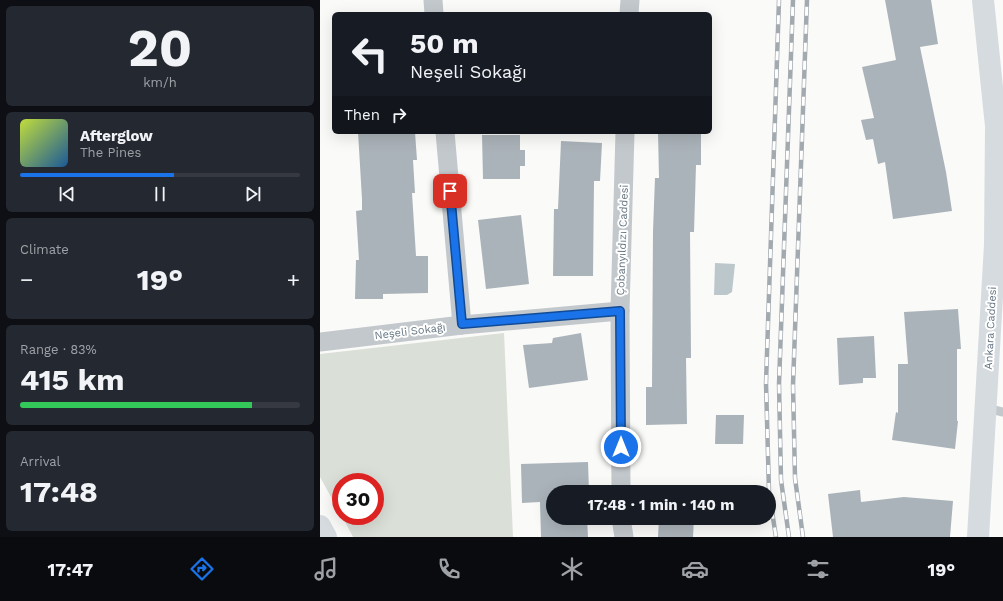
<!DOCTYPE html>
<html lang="en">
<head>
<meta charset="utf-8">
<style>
	:root { --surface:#171b24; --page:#242831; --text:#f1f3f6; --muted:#9ea1a6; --line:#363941; --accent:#1a73e8 }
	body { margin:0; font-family:"Work Sans",sans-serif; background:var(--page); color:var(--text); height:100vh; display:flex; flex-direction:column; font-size:15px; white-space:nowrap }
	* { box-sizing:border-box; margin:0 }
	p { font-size:13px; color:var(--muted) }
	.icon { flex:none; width:22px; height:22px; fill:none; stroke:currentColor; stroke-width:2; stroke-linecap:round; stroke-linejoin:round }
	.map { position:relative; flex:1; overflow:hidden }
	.side { display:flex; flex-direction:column; gap:6px; padding:6px; background:#0d0f14; width:320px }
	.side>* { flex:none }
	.hud { position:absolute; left:12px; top:12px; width:380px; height:122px; border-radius:6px; box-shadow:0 4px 16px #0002; background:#171b24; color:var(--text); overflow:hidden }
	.speed { position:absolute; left:12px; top:473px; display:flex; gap:8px; font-size:20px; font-weight:700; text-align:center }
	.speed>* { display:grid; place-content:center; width:52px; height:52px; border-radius:50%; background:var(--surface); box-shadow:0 4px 16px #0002; line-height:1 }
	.speed .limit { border:6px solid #d22; background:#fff; color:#111 }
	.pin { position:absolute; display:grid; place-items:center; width:34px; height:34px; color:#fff; margin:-17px; border-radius:8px; box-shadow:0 2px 6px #0006 }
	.me { position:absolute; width:44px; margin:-22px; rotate:0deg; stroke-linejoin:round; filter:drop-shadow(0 0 3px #0008) }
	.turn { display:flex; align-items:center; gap:14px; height:84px; padding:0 12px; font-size:18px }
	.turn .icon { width:52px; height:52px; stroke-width:2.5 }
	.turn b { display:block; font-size:28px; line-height:34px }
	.then { display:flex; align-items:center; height:38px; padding:0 12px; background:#0003; gap:8px; font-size:15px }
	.big { font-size:30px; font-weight:700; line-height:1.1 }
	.side .card { flex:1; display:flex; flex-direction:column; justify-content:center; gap:6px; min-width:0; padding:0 14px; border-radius:6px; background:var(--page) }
	.side .dial { align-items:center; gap:0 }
	.dial b { font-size:52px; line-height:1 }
	.song { display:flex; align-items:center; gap:12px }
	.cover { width:48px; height:48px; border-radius:6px; background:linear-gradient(135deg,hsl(70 70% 55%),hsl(210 70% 35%)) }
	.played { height:4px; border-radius:2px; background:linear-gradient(90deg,var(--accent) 55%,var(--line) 55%) }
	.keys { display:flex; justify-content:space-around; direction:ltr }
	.heat { display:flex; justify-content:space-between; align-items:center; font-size:22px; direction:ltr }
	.charge { height:6px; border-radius:3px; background:linear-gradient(90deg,#34c759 83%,var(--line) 0) }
	.trip { position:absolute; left:226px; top:485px; width:230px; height:40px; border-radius:20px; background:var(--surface); box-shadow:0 4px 16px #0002; font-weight:700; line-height:40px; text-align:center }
	.tab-bar { display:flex; height:64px; justify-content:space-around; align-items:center; background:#090b0e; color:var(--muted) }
	.tab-bar .icon { width:28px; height:28px }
	.tab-bar .selected { color:var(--accent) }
	.tab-bar b { font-size:18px; color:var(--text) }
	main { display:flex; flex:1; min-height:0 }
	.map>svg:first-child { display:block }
</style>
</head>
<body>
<main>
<section class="side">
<div class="card dial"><b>20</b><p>km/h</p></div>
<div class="card">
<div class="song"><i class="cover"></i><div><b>Afterglow</b><p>The Pines</p></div></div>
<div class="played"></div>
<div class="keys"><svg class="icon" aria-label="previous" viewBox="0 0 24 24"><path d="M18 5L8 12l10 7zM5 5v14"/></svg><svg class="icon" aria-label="pause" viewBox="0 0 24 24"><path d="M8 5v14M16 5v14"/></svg><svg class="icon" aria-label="next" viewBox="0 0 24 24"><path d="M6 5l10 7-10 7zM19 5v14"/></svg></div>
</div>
<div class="card"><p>Climate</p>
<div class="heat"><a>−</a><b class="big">19°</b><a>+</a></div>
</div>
<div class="card"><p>Range · 83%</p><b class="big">415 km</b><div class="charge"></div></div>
<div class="card"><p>Arrival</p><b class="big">17:48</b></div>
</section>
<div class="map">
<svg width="683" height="537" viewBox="0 0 683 537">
	<rect width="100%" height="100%" fill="#fafaf8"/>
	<polygon fill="#dadfd7" points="184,333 193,537 33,537 22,516 55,516 55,482 21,482 21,515 0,477 0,354"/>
	<polygon fill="#bbc7cb" points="395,263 415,264 412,292 407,295 394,295"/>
	<g fill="#aab3b9">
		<polygon points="565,0 611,0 618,44 600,47 626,172 632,211 573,219 565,162 558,164 553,139 546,140 541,120 554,118 542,67 576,60"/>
		<polygon points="38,132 95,132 97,160 93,160 95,193 92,193 96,256 108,256 108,293 63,294 63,299 35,299 36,260 39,260 36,211 42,210 42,199"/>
		<polygon points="338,132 381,132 381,165 376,165 374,232 370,232 371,358 366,358 367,424 326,425 326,387 332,387 333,231 335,178 339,178"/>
		<polygon points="162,135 200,135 200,150 205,150 205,166 200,166 200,179 163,179"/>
		<polygon points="241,141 282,143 280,181 274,181 273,276 233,276 234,209 238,209"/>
		<polygon points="201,215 209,284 166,289 158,220"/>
		<polygon points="638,309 641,349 637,349 637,421 638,421 635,449 572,440 576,412 578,413 578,364 588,364 584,312"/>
		<polygon points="261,333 268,380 209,388 203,345 232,343 233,338"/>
		<polygon points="554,336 556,378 543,378 543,383 519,385 517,338"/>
		<polygon points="396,415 424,415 423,444 395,444"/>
		<polygon points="268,462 269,492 233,492 233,518 267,518 268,537 221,537 220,502 202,503 201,464"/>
		<polygon points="540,490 541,502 584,497 633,501 630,537 513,537 508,494"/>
		<polygon points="339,518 374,518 373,537 338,537"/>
	</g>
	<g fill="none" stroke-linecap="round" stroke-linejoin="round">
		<polyline stroke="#c3c8cc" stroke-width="9" points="666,408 683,412"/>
		<g stroke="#c3c8cc" stroke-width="19">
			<polyline points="113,0 114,14"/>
			<polyline points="309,14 310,0"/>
			<polyline points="125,132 142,325"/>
			<polyline points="0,342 142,325 300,311"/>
			<polyline points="301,492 300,311 305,132"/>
			<polyline points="301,518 304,537"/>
		</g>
		<g stroke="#d6dbdf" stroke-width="22">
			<polyline points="0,526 6,537"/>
			<polyline points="658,537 675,245 676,126 663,0"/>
		</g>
		<g stroke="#a2aab0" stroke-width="4.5">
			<g id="rail">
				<polyline points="449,492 446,383 459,0"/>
				<polyline points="449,492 456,537"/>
				<polyline points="469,537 461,480 459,384 473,0"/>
				<polyline points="483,537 475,478 473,385 487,0"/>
			</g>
		</g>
		<use href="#rail" stroke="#fff" stroke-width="3" stroke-dasharray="9" stroke-linecap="butt"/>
	</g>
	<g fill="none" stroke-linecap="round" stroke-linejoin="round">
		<g stroke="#114b97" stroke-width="10">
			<polyline id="route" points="130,191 142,324 300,311 301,447"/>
		</g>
		<use href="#route" stroke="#1a73e8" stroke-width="7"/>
	</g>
	<g text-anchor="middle" stroke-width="4" stroke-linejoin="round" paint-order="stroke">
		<g font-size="11" fill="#657683" stroke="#fff">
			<text transform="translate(302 240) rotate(-88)" y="4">Çobanyıldızı Caddesi</text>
			<text transform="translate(670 328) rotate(-87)" y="4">Ankara Caddesi</text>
			<text transform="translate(90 331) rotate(-7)" y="4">Neşeli Sokağı</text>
		</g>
	</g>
</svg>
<div class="speed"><div class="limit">30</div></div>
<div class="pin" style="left:130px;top:191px;background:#d93025"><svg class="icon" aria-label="arrive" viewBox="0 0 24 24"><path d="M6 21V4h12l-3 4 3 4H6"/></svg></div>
<svg class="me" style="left:301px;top:447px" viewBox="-20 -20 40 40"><circle r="17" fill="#1a73e8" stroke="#fff" stroke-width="3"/><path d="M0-11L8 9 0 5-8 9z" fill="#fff"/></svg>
<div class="trip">17:48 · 1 min · 140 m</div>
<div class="hud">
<div class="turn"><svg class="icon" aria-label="left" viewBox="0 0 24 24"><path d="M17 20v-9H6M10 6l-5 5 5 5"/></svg><div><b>50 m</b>Neşeli Sokağı</div></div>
<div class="then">Then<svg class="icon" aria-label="right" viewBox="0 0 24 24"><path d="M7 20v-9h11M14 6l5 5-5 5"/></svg></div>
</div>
</div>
</main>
<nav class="tab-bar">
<b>17:47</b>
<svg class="icon selected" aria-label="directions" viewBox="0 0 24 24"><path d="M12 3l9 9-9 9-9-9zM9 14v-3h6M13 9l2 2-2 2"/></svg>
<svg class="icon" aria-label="music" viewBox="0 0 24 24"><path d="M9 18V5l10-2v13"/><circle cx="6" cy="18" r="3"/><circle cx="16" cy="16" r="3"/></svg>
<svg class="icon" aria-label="phone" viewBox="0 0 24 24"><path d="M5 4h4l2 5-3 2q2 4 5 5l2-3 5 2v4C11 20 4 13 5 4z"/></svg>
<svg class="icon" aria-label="climate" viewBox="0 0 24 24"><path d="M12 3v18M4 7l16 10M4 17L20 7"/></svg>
<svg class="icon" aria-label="car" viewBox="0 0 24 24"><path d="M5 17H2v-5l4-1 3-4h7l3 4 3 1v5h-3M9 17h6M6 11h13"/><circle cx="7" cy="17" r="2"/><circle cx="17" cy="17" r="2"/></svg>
<svg class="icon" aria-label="filters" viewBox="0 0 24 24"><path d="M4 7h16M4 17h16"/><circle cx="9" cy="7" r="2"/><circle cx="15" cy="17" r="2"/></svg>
<b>19°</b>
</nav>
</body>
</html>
